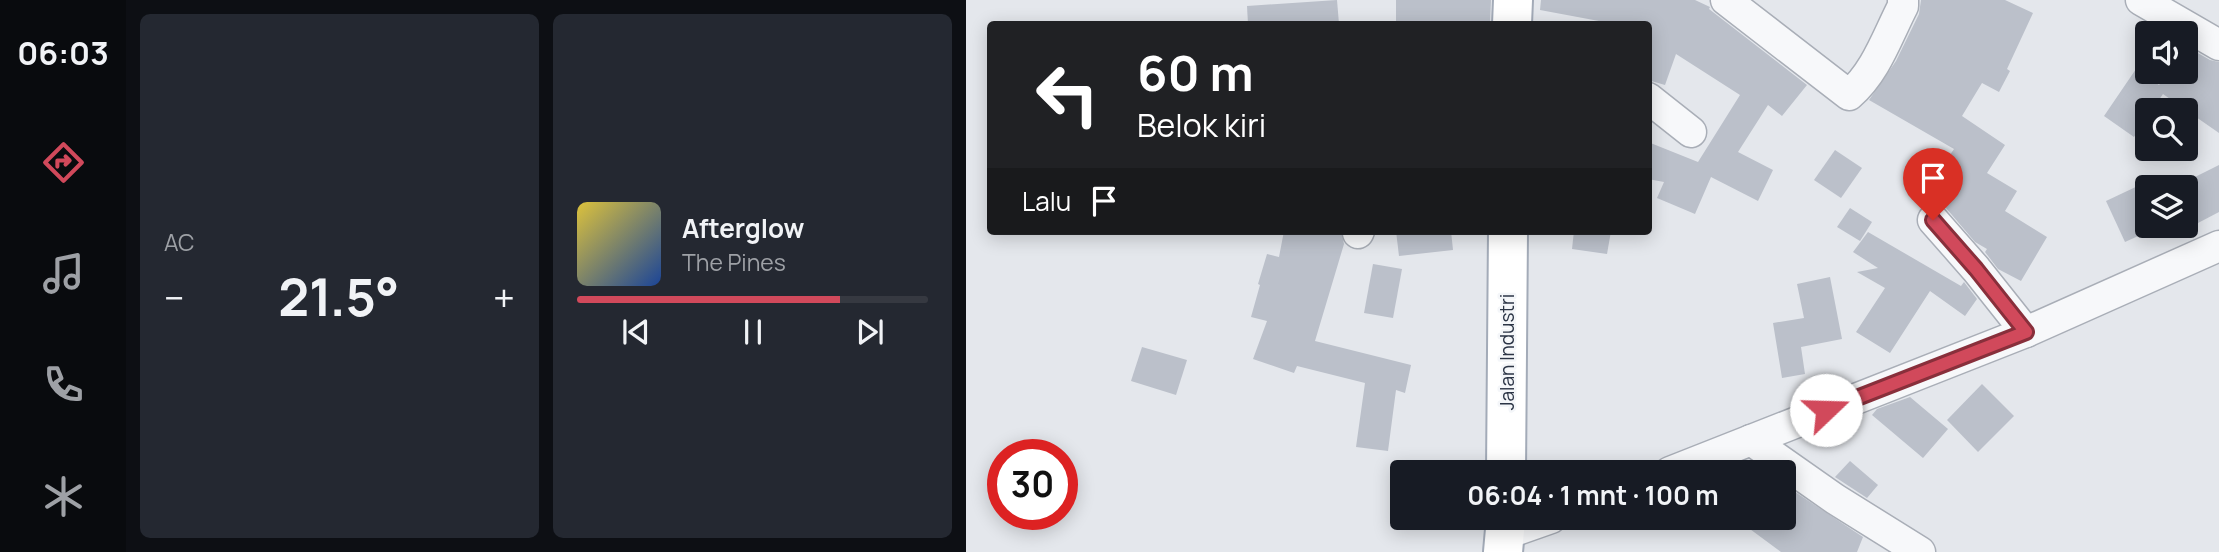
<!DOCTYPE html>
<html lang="id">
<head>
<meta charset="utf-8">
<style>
	:root { --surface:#171b24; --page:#242831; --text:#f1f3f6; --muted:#9ea1a6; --line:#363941; --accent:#d1495b }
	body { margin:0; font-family:Manrope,sans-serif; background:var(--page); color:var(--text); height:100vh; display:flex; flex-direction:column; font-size:26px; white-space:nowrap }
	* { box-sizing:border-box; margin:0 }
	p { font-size:23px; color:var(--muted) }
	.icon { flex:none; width:38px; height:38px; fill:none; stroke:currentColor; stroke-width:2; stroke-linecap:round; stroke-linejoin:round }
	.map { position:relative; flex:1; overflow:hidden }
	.panel { display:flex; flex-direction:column; gap:14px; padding:14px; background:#0d0f14; width:840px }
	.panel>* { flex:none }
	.top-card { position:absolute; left:21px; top:21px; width:665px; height:214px; border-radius:7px; box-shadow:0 4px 18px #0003; background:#202124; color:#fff; overflow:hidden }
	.tools { position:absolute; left:1169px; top:21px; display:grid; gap:14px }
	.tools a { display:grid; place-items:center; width:63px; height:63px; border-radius:7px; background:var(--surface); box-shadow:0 4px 18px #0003; font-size:35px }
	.speed { position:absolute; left:21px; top:439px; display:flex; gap:14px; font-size:35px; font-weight:700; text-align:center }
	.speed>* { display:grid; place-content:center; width:91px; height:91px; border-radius:50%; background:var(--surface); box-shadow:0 4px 18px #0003; line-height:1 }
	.speed .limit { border:10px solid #d22; background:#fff; color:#111 }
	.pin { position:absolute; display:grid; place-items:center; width:60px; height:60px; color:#fff; margin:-72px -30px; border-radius:50% 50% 50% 0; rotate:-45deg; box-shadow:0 0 7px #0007 }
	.pin .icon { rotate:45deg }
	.me { position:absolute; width:77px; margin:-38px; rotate:69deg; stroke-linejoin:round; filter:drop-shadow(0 0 5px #0008) }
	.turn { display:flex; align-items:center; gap:24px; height:147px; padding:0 35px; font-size:32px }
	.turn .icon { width:91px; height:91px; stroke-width:2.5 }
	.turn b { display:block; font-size:49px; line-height:60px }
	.then { display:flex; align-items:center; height:66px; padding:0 35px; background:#0003; gap:14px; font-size:26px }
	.big { font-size:52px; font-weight:700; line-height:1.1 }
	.panel .tile { flex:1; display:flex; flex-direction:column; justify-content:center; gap:10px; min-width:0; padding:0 24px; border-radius:10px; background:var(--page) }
	.song { display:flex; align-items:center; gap:21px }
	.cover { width:84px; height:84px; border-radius:10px; background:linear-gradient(135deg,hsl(50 70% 55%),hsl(220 70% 35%)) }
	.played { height:7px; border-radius:4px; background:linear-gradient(90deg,var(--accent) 75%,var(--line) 75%) }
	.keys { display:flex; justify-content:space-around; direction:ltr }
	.heat { display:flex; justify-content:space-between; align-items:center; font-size:38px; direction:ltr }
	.panel .tiles { flex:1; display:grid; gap:14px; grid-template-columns:repeat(2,1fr) }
	.trip { position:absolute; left:424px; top:460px; width:406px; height:70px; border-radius:7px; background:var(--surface); box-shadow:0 4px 18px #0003; font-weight:700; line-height:70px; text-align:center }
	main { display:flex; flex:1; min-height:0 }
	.menu { display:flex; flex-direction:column; width:126px; justify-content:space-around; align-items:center; background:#090b0e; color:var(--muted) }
	.menu .icon { width:49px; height:49px }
	.menu .selected { color:var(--accent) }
	.menu b { font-size:32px; color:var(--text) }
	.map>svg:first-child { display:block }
</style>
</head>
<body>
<main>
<nav class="menu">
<b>06:03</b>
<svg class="icon selected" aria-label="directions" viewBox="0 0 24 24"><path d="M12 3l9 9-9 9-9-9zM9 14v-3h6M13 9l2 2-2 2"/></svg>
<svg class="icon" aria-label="music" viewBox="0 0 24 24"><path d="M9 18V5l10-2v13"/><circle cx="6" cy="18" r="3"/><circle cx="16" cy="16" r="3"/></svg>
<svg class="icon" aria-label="phone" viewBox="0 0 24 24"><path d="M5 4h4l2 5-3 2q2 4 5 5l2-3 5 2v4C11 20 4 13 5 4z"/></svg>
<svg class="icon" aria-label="climate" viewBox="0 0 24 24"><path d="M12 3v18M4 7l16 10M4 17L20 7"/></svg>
</nav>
<section class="panel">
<div class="tiles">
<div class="tile"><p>AC</p>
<div class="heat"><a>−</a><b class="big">21.5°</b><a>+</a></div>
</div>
<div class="tile">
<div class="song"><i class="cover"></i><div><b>Afterglow</b><p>The Pines</p></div></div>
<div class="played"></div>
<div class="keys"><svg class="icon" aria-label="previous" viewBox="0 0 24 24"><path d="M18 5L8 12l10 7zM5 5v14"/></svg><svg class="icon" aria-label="pause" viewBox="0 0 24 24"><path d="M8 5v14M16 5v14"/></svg><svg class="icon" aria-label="next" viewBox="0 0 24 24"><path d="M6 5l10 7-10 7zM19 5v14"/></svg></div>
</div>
</div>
</section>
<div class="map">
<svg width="1253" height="552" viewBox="0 0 1253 552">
	<rect width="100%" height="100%" fill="#e4e7ec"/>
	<g fill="#bbc0ca">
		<polygon points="371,0 373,24 282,24 281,6"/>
		<polygon points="430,0 525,0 524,24 430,24"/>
		<polygon points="575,0 729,0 744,7 743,9 841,85 816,116 802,105 772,152 807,170 792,201 745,177 729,214 691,198 698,182 682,179 682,142 732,162 774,95 710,54 699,85 682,80 682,24 649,24 574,10"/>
		<polygon points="955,0 1039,0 1067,13 1041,69 1044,71 1033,92 1016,83 996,116 1039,145 1021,173 1051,191 1039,211 1081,237 1055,281 1032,269 1019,252 1021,249 1009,242 980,208 972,203 961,204 954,199 988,149 903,100 930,61 953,14"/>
		<polygon points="1223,48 1244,60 1253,62 1253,133 1197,94 1186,110 1181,110 1181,117 1168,137 1138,116 1170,69 1193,85 1203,72 1220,72 1220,52"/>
		<polygon points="869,150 896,168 875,198 848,180"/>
		<polygon points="1253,165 1253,212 1232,223 1220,199 1220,187 1213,185"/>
		<polygon points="1176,184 1181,197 1181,232 1159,242 1140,201"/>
		<polygon points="884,208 906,222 894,241 871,227"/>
		<polygon points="318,231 375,231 378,244 349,341 445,365 439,393 430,390 422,451 390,447 399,383 331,366 328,373 287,359 301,321 285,317 294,285 292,284 301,254 313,257"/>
		<polygon points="430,231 485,231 487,250 433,256"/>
		<polygon points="608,231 645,231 641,254 606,249"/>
		<polygon points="902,232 995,286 998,282 1011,299 999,316 964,291 924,353 890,332 919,288 891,272 912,268 887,252"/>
		<polygon points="407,264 436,269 427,318 398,313"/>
		<polygon points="864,277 876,339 835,347 839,374 816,378 807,323 838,318 831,284"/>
		<polygon points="176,347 221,360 210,395 165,381"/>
		<polygon points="1016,384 1048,416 1012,452 981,420"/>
		<polygon points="944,397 982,429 957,458 906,415 911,409"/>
		<polygon points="884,461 912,485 901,498 869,477"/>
		<polygon points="817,484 897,537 891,552 815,552 769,518 817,518"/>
	</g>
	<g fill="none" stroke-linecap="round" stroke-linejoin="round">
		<g stroke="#a9aeb7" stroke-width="33">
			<g id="street">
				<path d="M 760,0 L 883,95 C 910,72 921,37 937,6 L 937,0"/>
				<polyline points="1175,0 1253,45"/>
				<polyline points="682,98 725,132"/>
				<polyline points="967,220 1010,269 1060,332"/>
				<polyline points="392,233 393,231"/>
				<polyline points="785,440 869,499 954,552"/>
				<polyline points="704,472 1060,332 1253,246"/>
				<polyline points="540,534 585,518"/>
			</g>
		</g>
		<g stroke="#a3abb8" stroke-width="42">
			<g id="primary">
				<polyline points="546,24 547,0"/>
				<polyline points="540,472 542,231"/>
				<polyline points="537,552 540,518"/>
			</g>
		</g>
		<use href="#street" stroke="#f7f8fa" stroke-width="30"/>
		<use href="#primary" stroke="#fff" stroke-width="38"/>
	</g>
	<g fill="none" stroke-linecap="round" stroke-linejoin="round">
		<g stroke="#882f3b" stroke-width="18">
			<polyline id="route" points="860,410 1060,332 1010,269 967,220"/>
		</g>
		<use href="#route" stroke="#d1495b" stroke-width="12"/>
	</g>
	<g text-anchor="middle" stroke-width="5" stroke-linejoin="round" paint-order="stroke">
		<g font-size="19" fill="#2b3445" stroke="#f4f6f9">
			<text transform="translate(541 352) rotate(-90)" y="7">Jalan Industri</text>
		</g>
	</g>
</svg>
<div class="tools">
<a><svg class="icon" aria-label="sound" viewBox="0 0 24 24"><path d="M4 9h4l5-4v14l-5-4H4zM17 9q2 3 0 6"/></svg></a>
<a><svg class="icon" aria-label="search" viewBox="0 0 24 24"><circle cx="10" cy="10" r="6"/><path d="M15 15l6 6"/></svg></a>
<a><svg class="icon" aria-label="layers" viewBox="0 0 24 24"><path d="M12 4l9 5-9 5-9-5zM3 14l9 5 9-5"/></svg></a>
</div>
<div class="speed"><div class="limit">30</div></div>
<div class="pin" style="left:967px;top:220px;background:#d93025"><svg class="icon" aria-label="arrive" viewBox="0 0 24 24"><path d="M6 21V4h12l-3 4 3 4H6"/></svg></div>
<svg class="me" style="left:860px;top:410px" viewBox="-20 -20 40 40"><circle r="19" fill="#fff"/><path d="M0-13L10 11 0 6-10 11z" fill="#d1495b"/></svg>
<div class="trip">06:04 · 1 mnt · 100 m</div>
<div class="top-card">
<div class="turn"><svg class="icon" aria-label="left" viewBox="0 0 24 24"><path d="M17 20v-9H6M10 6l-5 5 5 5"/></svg><div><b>60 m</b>Belok kiri</div></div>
<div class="then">Lalu<svg class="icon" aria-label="arrive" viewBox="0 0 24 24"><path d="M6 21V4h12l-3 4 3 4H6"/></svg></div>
</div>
</div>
</main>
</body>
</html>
